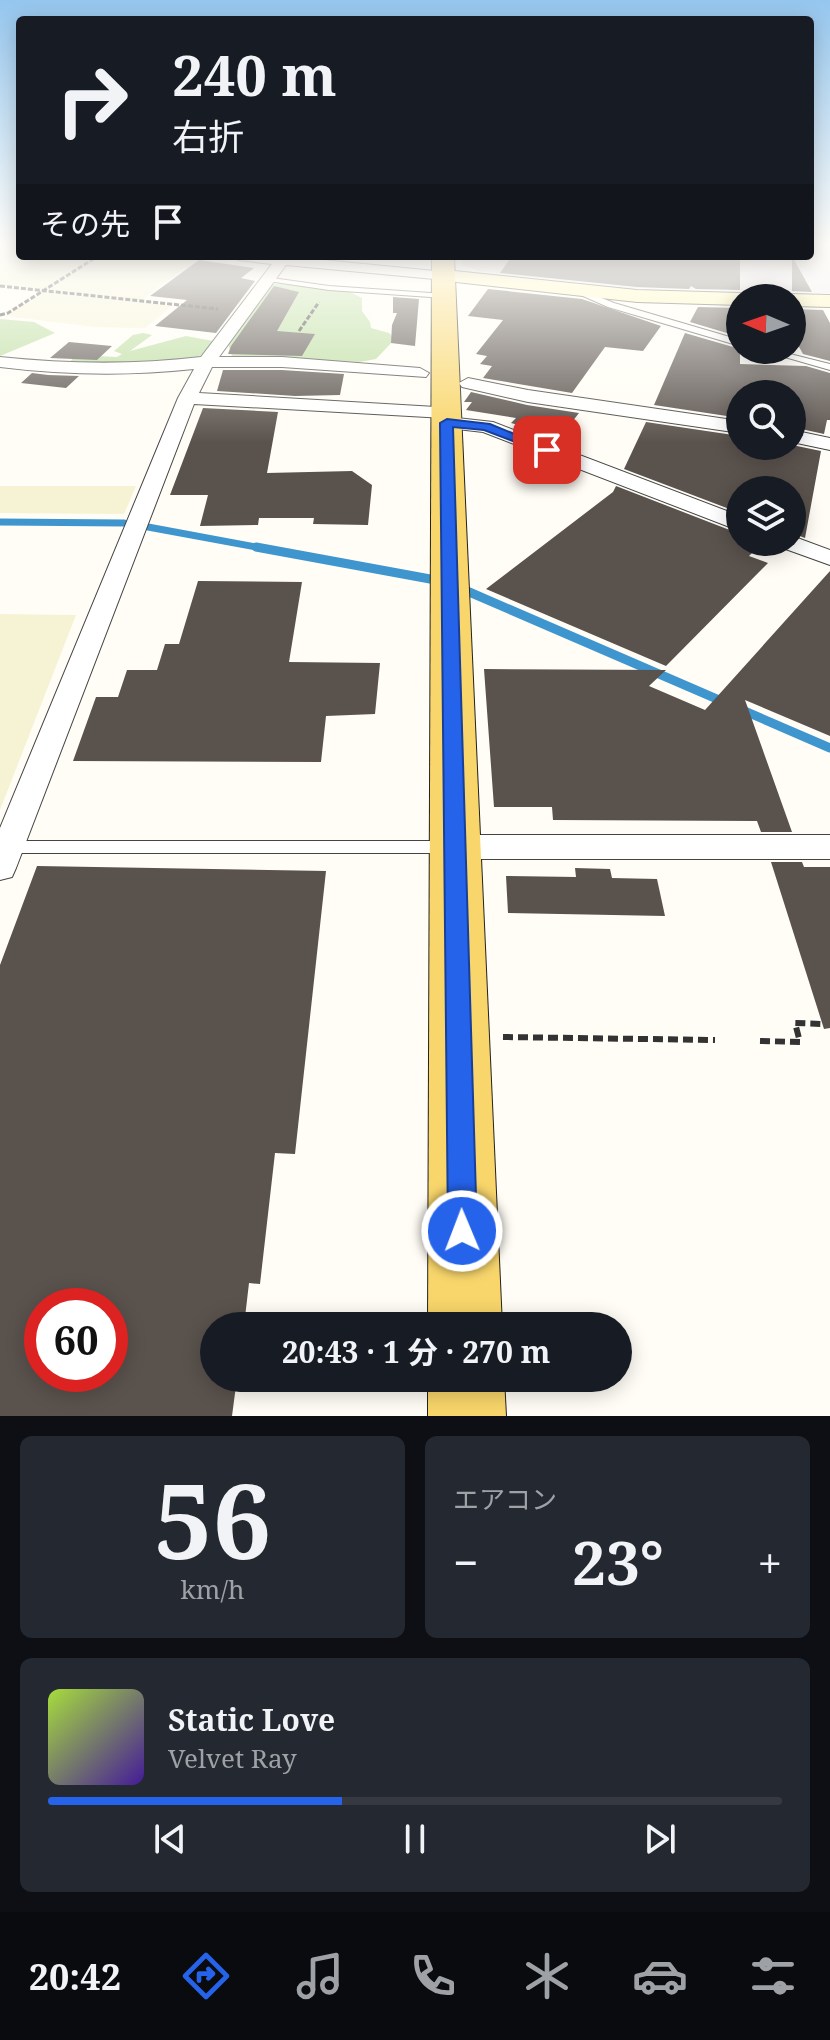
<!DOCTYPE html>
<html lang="ja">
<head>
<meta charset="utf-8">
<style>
	:root { --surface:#171b24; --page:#242831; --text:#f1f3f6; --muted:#9ea1a6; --line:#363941; --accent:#2563eb }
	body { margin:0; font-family:"Noto Serif","Noto Sans JP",serif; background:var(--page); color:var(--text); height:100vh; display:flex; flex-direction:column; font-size:30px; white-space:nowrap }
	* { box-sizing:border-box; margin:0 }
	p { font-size:26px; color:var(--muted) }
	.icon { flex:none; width:44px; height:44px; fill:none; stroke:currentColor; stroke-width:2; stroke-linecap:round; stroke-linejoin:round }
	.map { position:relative; height:1416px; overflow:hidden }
	.details { display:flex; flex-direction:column; gap:20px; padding:20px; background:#0d0f14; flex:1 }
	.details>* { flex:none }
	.guide { position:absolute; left:16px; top:16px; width:798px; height:244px; border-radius:8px; box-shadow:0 4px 20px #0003; background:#171b24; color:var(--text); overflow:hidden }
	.needle { width:52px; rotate:272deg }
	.tools { position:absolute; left:726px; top:284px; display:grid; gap:16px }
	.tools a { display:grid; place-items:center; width:80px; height:80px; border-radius:50%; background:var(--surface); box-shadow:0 4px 20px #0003; font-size:40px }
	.speed { position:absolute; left:24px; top:1288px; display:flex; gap:16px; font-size:40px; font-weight:700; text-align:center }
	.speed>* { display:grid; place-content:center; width:104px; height:104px; border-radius:50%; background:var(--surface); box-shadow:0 4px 20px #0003; line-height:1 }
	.speed .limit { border:12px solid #d22; background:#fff; color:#111 }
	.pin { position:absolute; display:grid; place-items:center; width:68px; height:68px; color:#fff; margin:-34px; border-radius:16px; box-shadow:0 4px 12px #0006 }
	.me { position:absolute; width:88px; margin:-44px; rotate:359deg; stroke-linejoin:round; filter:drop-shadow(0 0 6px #0008) }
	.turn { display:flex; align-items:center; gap:28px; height:168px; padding:0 24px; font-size:36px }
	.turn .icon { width:104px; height:104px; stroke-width:2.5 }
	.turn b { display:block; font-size:56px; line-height:68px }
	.then { display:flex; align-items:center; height:76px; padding:0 24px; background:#0003; gap:16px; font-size:30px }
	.big { font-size:60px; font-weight:700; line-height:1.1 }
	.details .widget { flex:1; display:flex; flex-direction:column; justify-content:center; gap:12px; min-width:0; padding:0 28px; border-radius:12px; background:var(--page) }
	.details .dial { align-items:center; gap:0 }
	.dial b { font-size:104px; line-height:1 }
	.song { display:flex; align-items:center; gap:24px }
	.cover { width:96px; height:96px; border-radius:12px; background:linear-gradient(135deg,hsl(80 70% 55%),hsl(260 70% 35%)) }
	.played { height:8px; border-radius:4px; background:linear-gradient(90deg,var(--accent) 40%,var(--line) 40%) }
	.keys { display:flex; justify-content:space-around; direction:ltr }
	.heat { display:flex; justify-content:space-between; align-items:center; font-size:44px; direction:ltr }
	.details .tiles { flex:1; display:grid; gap:20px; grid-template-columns:1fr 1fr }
	.widget:last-child { grid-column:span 2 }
	.trip { position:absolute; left:200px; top:1312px; width:432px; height:80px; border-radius:40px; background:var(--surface); box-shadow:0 4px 20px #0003; font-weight:700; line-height:80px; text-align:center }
	.menu { display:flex; height:128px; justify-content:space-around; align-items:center; background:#090b0e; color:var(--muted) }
	.menu .icon { width:56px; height:56px }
	.menu .on { color:var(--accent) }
	.menu b { font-size:36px; color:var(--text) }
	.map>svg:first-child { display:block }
</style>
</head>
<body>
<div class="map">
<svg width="830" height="1416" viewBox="0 0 830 1416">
	<rect width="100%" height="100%" fill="#fffdf5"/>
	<polygon fill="#eee6ef" points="810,245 830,245 830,293 631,288 478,271 462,265 462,256 810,256"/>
	<g fill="#f6f3d4">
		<polygon points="0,245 20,245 20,256 200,256 142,300 136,300 0,285"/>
		<polygon points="43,292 134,301 172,306 145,328 95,327 7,316"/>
		<polygon points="0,486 136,486 124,514 0,513"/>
		<polygon points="0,614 76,615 0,810"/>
	</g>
	<g fill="#b9dc9c">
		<polygon points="287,283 348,291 362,298 362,311 370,322 371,328 389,333 395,339 376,359 359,362 232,356 228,344 271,284"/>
		<polygon points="0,319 34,322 55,333 0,356"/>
		<path d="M 143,333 L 152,335 L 130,351 L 186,336 L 213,341 L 219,350 C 189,376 109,364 70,362 L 75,355 L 117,357 L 122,354 L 114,351 L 133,335 Z"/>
	</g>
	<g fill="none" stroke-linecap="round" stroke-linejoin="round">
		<g stroke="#3f96cf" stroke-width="7">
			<polyline points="0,522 124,523"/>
			<polyline points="148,527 267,549"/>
		</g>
		<g stroke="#3f96cf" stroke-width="9">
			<polyline points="256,547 441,581"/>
			<polyline points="460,588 830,748"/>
		</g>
	</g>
	<g fill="#5a524d" fill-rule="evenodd">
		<polygon points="512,256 740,256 740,290 696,289 691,286 689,289 637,287 500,273"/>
		<polygon points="792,256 812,292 792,291"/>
		<polygon points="199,260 254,268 241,278 255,281 216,333 155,326 187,300 150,296"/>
		<polygon points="274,286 299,292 277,331 315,334 302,356 228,354 231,346"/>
		<polygon points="488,289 582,299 661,326 643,351 605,347 572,393 483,378 492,366 480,364 487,356 476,354 503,320 468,316"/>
		<polygon points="393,297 419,299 415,346 391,343 392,325 397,313 393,313"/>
		<polygon points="698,307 740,308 740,337 690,322"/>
		<polygon points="792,309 823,310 830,323 830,361 803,354 792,334"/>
		<polygon points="685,333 740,349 740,364 806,366 830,373 830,420 827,420 824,434 792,427 792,394 740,394 740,418 654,405"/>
		<polygon points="69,342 112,346 97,360 50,358"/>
		<polygon points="223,370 282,370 344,374 340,395 295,396 217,391"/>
		<polygon points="32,373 48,375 79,376 66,388 21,383"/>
		<polygon points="471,392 527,405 579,413 561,436 511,423 516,418 466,410 472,402 464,402"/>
		<polygon points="203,408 278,412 267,473 352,471 372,485 368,525 313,524 314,518 259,518 258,525 200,526 208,495 170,495"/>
		<polygon points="646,422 740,436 740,446 792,445 821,451 805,538 792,533 792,490 740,490 740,513 624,469"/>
		<polygon points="616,486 740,534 740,542 757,548 749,556 768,563 666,666 486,589 613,492"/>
		<polygon points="830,571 830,736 745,700 792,832 761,832 757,821 553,820 552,807 494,807 484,669 666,670 649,686 705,710"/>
		<polygon points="198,581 302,582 289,662 380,663 375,714 326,716 321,762 73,761 96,697 118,697 127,670 157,670 165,644 179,644"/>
		<polygon points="771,862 802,862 804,867 830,867 830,1028 824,1029"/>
		<path d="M 37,866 L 326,871 L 295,1154 L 275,1153 L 260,1284 L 249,1283 L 244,1326 L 214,1326 L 214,1378 L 237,1378 L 232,1416 L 0,1416 L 0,965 ZM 42,1306 L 110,1306 L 110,1374 L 42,1374 Z"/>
		<polygon points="575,868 610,869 612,878 657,879 665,916 508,913 506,876 576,877"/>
	</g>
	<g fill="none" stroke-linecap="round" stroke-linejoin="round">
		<g stroke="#444" stroke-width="2">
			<g id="lane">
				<polygon points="265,277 329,286 445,294 449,296 445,298 329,290 268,281 265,281"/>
				<polygon points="577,288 614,303 740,340 740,346 608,307 574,292 574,288"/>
				<polygon points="760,350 774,350 830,364 830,370"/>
				<polygon points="9,841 448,841 454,843 456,847 454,851 448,853 9,853 3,851 1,847 3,843"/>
			</g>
		</g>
		<g stroke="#444" stroke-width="2">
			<g id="street">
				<path d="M 231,256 L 283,256 L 445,272 L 452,276 L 445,280 L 286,265 L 219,357 L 282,357 L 420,368 L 429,373 L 426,377 L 282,367 L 212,367 L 199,393 L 453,408 L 456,412 L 448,417 L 493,422 L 740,516 L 740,531 L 483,432 L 440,427 L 437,423 L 445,418 L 194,404 L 16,868 L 12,877 L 0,880 L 0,828 L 178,398 L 194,369 C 129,376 65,375 0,367 L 0,357 C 68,364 133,365 201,357 L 272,264 L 238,260 Z"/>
				<polygon points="468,378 528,390 740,421 740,433 528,402 462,387 459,383"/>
				<polygon points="792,430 830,438 830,450 792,442"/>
				<polygon points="792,536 830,550 830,565 780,547 777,542 792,542"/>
				<polygon points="453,835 830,835 830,859 453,859 442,855 437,847 442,839"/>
			</g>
		</g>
		<g stroke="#333" stroke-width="2">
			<g id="secondary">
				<polygon points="445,270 637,290 740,293 750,298 740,298 740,305 637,302 438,280 435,276"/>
				<polygon points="792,294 830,295 830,307 792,306 792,298 783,298"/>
			</g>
		</g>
		<g stroke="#222" stroke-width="2">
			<g id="primary">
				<polygon points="432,256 454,256 502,1326 428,1326"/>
				<polygon points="428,1378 504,1378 506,1416 428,1416"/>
			</g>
		</g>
		<g stroke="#333" stroke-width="3" stroke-dasharray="5 2" stroke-linecap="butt">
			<polyline points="0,286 218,309"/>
			<polyline points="0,315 8,313 98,256"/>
			<polyline points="299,331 319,302"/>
		</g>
		<g stroke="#333" stroke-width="6" stroke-dasharray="10 5" stroke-linecap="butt">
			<polyline points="503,1037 715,1040"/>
			<polyline points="760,1041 800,1042 795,1023 823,1024"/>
		</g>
		<use href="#lane" fill="#fff" fill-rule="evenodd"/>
		<use href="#street" fill="#fff" fill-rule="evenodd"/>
		<use href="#secondary" fill="#fff6b0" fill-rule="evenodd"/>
		<use href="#primary" fill="#f9d66b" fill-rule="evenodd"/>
	</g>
	<linearGradient id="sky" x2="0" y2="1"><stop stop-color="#95c6ee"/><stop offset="0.55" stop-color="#fffefa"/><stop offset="1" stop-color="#fffefa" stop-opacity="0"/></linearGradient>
	<rect width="830" height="443" fill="url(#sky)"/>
	<polygon fill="#2563eb" stroke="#184099" stroke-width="2" points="447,419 490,424 553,450 547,454 484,430 453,427 477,1231 472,1241 462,1245 452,1241 448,1231 440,423"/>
</svg>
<div class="tools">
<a><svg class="needle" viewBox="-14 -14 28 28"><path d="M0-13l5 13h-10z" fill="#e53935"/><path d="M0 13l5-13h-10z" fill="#9ea1a6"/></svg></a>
<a><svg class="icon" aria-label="search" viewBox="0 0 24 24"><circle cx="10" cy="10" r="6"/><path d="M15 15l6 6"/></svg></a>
<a><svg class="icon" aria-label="layers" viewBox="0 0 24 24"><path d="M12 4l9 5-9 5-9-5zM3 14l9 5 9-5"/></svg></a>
</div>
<div class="speed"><div class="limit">60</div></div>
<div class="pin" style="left:547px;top:450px;background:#d93025"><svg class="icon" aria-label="arrive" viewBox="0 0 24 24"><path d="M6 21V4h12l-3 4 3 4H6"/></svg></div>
<svg class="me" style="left:462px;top:1231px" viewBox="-20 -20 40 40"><circle r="17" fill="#2563eb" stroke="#fff" stroke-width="3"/><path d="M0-11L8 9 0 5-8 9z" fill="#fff"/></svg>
<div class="trip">20:43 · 1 分 · 270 m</div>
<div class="guide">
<div class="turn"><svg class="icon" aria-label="right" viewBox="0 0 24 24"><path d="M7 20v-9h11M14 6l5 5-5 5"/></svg><div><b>240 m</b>右折</div></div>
<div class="then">その先<svg class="icon" aria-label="arrive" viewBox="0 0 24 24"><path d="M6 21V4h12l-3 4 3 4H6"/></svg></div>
</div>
</div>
<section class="details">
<div class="tiles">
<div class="widget dial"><b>56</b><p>km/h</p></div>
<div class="widget"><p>エアコン</p>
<div class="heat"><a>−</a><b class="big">23°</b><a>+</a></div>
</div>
<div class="widget">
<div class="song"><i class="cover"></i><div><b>Static Love</b><p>Velvet Ray</p></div></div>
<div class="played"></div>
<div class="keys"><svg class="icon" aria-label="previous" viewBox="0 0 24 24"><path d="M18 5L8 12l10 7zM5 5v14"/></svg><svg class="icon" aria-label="pause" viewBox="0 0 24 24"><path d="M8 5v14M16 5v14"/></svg><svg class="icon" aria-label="next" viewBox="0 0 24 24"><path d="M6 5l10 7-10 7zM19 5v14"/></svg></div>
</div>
</div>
</section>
<nav class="menu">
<b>20:42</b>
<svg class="icon on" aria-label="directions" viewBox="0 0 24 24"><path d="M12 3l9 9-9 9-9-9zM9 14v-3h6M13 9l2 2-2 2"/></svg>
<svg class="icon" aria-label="music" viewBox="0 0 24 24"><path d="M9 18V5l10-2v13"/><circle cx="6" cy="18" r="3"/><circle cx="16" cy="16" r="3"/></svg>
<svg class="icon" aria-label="phone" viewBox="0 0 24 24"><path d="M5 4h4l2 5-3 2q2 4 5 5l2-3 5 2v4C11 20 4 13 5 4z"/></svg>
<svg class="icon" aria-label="climate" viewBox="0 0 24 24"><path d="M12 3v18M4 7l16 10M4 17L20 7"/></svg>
<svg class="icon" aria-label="car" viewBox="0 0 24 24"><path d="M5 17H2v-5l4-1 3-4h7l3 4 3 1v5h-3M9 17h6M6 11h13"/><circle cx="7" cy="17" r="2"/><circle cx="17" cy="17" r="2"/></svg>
<svg class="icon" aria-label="filters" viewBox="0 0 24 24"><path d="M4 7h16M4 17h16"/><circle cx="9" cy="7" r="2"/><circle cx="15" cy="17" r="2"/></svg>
</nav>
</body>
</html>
